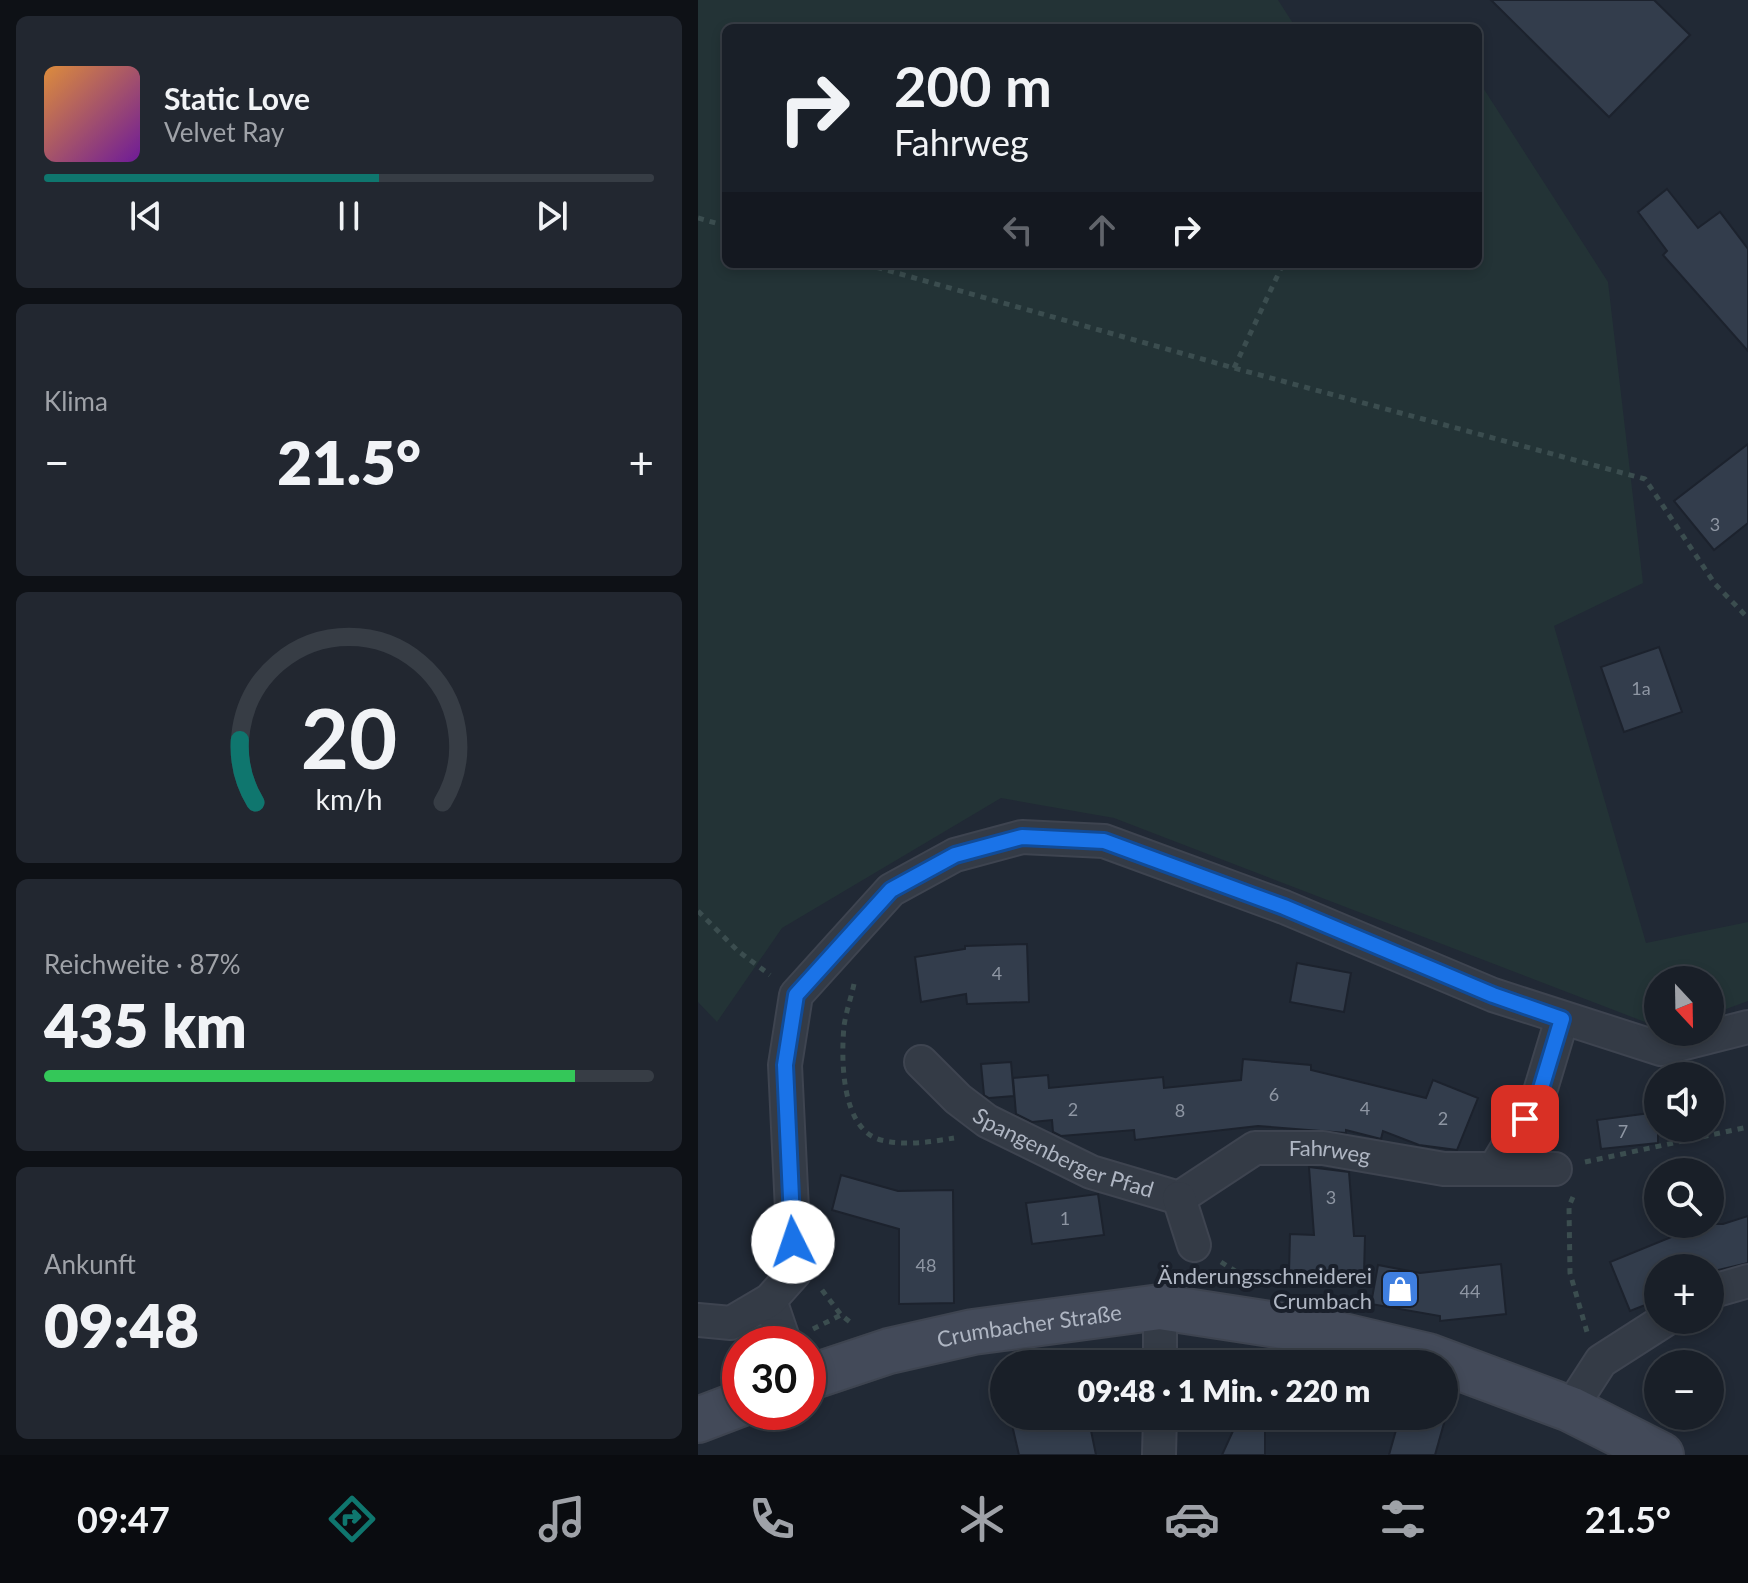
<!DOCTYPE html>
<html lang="de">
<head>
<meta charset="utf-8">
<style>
	:root { --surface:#191f28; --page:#222730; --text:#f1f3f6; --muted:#9fa2a8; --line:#373d45; --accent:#0f766e }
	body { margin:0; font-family:Lato,sans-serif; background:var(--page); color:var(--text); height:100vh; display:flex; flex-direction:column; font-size:30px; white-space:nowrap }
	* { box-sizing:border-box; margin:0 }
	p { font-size:26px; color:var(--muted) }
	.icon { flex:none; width:44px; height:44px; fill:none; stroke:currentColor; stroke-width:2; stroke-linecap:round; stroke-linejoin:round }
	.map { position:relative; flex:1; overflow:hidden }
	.side { display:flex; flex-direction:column; gap:16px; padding:16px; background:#0e1116; width:698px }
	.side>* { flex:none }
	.guide { position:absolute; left:24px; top:24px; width:760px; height:244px; border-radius:12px; box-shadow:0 4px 12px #0003,0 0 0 2px var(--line); background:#191f28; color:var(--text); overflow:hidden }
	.needle { width:52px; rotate:158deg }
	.controls { position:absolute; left:946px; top:966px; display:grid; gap:16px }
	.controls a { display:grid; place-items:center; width:80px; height:80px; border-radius:50%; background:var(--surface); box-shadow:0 4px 12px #0003,0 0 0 2px var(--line); font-size:40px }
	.speed { position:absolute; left:24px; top:1326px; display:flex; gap:16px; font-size:40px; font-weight:700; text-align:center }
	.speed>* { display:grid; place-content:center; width:104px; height:104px; border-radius:50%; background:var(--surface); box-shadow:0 4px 12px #0003,0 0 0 2px var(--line); line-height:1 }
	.speed .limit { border:12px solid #d22; background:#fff; color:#111 }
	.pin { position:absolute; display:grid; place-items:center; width:68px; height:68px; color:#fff; margin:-34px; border-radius:16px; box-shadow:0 4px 12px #0006 }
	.me { position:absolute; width:88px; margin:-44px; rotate:356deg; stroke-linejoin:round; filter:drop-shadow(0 0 6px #0008) }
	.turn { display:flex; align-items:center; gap:28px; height:168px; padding:0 40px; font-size:36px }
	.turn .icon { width:104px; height:104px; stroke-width:2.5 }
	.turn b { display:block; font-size:56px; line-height:68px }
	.lanes { display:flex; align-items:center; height:76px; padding:0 40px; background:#0003; justify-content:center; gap:40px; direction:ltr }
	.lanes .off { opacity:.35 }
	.big { font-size:60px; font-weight:800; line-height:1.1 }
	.side .widget { flex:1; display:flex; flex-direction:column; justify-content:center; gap:12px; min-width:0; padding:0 28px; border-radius:12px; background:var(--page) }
	.side .dial { align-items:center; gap:0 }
	.dial svg { height:208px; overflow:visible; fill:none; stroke:var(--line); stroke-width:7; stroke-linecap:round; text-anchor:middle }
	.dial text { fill:var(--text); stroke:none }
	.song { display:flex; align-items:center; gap:24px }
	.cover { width:96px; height:96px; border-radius:12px; background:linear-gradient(135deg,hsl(30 70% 55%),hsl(280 70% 35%)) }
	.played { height:8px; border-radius:4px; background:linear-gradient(90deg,var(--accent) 55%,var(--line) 55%) }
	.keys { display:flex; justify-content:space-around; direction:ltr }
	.heat { display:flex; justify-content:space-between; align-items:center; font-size:44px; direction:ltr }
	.charge { height:12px; border-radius:6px; background:linear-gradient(90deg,#34c759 87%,var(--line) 0) }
	.trip { position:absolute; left:292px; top:1350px; width:468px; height:80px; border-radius:40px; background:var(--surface); box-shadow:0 4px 12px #0003,0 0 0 2px var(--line); font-weight:800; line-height:80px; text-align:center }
	.tabs { display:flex; height:128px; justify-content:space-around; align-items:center; background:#0a0c10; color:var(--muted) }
	.tabs .icon { width:56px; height:56px }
	.tabs .selected { color:var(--accent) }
	.tabs b { font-size:36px; color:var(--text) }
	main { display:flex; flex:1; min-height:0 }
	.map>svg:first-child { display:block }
</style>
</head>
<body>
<main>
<section class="side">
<div class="widget">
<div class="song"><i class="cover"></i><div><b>Static Love</b><p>Velvet Ray</p></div></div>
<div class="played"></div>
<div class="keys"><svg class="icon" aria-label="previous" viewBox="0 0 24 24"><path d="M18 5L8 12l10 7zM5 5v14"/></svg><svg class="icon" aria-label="pause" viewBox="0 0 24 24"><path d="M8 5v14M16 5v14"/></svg><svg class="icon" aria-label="next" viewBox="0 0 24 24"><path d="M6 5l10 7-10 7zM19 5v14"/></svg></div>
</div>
<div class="widget"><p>Klima</p>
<div class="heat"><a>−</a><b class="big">21.5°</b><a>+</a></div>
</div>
<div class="widget dial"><svg viewBox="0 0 100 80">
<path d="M14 69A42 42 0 1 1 86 69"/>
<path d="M14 69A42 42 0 0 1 8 45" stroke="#0f766e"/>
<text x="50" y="56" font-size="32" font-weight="700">20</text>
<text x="50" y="72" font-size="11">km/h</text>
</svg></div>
<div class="widget"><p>Reichweite · 87%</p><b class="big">435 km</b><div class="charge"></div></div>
<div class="widget"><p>Ankunft</p><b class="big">09:48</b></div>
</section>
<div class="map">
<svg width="1050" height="1455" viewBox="0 0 1050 1455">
	<rect width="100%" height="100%" fill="#212935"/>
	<polygon fill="#233336" points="0,0 580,0 598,28 28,28 28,264 780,264 780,80 910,282 945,583 856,626 948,943 1050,922 1050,1001 1012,1015 1012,980 960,980 960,1027 416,818 303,798 84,928 19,1022 0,1002"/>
	<g fill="#333d4c" stroke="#1c222d" stroke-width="2">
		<polygon points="793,0 956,0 992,35 911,117"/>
		<polygon points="969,189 1000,228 1022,212 1050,249 1050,351 965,255 969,251 940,212"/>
		<polygon points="1050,444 1050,523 1016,550 976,501"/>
		<polygon points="961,647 984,712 926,732 903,667"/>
		<polygon points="329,944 331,1002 269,1004 268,994 223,1002 217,957 267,949 267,946"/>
		<polygon points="599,963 653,973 646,1012 592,1002"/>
		<polygon points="545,1059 613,1065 613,1070 728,1098 735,1080 780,1098 759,1150 721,1145 685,1131 683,1139 648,1130 648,1133 560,1126 437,1140 436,1130 363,1136 355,1132 354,1120 334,1122 318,1114 315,1078 350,1075 351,1088 465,1077 466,1088 543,1080"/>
		<polygon points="313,1062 316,1096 291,1098 286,1095 283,1064"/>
		<polygon points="960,1112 960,1143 903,1149 899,1120"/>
		<polygon points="611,1167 651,1172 656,1236 667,1236 666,1274 591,1273 592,1234 616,1235"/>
		<polygon points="143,1175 200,1191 255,1190 256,1303 201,1304 201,1229 134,1210"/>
		<polygon points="400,1194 406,1235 334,1244 328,1203"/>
		<polygon points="1050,1216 1050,1263 1012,1272 1012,1268 960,1268 960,1300 932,1311 912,1262 1005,1224 1025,1224"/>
		<polygon points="803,1264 808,1314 742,1321 742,1316 673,1304 680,1265 722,1273"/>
		<rect x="510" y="1356" width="58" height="8"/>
		<polygon points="312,1416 390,1416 398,1455 321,1455"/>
		<polygon points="509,1416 567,1416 567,1455 524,1455 535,1431 509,1431"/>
		<polygon points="702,1416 748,1416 737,1455 691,1455"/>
	</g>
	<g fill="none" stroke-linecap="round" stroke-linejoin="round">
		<g stroke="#3e4450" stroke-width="36">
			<g id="street">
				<path id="s1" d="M 223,1062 L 260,1099 L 289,1121 L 393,1172 L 481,1198"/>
				<polyline points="797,1168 841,1095 864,1019"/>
				<path id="s2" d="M 481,1198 L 557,1148 L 625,1148 L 746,1169 L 857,1169"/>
				<polyline points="481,1198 496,1245"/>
				<polyline points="1012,1292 1050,1281"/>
				<polyline points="72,1300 87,1344"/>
				<polyline points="0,1320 33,1323 72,1300 97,1272 87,1065 98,995 193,890 257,855 324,837 406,841 586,907 795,995 963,1049 1050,1027"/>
				<polyline points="462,1364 462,1307"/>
				<polyline points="872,1409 903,1361 967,1320"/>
				<polyline points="461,1455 462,1416"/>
			</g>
		</g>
		<g stroke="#3e4450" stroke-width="48">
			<g id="secondary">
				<path id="s3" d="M 110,1378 L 191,1351 L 275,1332 L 462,1307 L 637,1334 L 730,1356 L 872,1409 L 963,1455"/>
				<polyline points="0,1420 42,1404"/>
			</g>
		</g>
		<g stroke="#3b4d4f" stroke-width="5" stroke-dasharray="6 6" stroke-linecap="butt">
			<polyline points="0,218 28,226"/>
			<polyline points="167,264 536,368 947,479 1017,584 1050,618"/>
			<polyline points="536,368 585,264"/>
			<polyline points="0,911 40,951 72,975"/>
			<path d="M 156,984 C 153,998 148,1012 146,1026 C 143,1060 143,1129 183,1140 C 207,1146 232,1142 256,1138"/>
			<polyline points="887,1162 1050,1127"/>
			<polyline points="875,1197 871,1206 872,1273 889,1332"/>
			<polyline points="523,1262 548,1278"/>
			<polyline points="124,1290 143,1315 152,1322"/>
			<polyline points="115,1329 143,1315"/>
		</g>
		<use href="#street" stroke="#343b46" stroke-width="32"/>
		<use href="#secondary" stroke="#434a59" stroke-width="44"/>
	</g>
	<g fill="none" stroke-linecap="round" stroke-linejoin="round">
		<g stroke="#114b97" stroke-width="20">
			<polyline id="route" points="95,1242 87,1065 98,995 193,890 257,855 324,837 406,841 586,907 795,995 864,1019 841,1095 827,1119"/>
		</g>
		<use href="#route" stroke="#1a73e8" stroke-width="14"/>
	</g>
	<defs>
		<g id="shop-square" transform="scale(2)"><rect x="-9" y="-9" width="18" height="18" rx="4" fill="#3f7fe0" stroke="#1a202b"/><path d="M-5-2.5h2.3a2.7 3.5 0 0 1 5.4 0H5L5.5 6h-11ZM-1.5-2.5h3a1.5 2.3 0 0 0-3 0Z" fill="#fff"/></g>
	</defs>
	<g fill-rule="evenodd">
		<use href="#shop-square" x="702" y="1289"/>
	</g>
	<g text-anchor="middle" stroke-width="8" stroke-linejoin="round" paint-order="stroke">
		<g font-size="18" fill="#8e96a3">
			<text x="1017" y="531">3</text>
			<text x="943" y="695">1a</text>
			<text x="299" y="980">4</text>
			<text x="576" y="1101">6</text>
			<text x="667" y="1115">4</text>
			<text x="375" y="1116">2</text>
			<text x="482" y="1117">8</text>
			<text x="745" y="1125">2</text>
			<text x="925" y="1138">7</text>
			<text x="633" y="1204">3</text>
			<text x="367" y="1225">1</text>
			<text x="228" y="1272">48</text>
			<text x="772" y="1298">44</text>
		</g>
		<g font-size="22" fill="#afb6c3" stroke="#1a202b">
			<text dy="8" stroke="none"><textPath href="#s1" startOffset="172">Spangenberger Pfad</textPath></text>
			<text dy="8" stroke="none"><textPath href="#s2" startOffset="166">Fahrweg</textPath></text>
			<text dy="8" stroke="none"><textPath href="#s3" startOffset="228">Crumbacher Straße</textPath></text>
		</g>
		<g font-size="22" fill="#afb6c3" stroke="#1a202b" text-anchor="end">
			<text x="674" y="1284">Änderungsschneiderei<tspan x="674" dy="25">Crumbach</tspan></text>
		</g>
	</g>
</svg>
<div class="controls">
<a><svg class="needle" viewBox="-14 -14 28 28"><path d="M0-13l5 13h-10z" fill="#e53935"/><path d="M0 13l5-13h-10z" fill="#9fa2a8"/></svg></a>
<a><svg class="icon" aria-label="sound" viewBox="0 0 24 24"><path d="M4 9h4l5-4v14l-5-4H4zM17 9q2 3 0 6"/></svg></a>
<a><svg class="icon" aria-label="search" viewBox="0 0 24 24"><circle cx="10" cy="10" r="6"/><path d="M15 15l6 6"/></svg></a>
<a>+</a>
<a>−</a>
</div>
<div class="speed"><div class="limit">30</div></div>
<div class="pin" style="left:827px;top:1119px;background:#d93025"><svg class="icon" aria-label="arrive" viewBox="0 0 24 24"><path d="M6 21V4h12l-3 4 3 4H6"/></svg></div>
<svg class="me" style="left:95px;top:1242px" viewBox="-20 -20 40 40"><circle r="19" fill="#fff"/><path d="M0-13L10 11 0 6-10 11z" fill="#1a73e8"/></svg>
<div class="trip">09:48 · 1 Min. · 220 m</div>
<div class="guide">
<div class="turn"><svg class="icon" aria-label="right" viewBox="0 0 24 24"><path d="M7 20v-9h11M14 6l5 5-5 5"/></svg><div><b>200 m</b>Fahrweg</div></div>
<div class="lanes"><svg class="icon off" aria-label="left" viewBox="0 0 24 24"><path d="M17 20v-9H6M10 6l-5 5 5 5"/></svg><svg class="icon off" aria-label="ahead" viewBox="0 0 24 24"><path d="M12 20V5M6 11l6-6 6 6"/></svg><svg class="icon" aria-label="right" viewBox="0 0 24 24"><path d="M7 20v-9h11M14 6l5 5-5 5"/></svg></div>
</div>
</div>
</main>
<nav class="tabs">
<b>09:47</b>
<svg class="icon selected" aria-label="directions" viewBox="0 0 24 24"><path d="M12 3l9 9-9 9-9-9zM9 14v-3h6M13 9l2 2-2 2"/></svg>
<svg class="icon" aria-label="music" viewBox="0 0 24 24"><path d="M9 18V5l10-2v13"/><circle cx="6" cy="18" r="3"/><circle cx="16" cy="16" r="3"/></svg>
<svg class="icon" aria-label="phone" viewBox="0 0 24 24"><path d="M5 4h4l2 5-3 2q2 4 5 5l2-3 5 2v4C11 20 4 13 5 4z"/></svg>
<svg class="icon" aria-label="climate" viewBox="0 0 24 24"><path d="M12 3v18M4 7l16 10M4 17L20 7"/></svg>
<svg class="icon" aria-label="car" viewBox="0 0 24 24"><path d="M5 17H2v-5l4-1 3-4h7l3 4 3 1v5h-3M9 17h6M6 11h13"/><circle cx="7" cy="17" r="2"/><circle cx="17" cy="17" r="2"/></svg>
<svg class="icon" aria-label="filters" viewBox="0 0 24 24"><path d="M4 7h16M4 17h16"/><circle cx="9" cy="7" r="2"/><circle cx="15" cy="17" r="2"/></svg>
<b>21.5°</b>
</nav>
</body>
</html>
